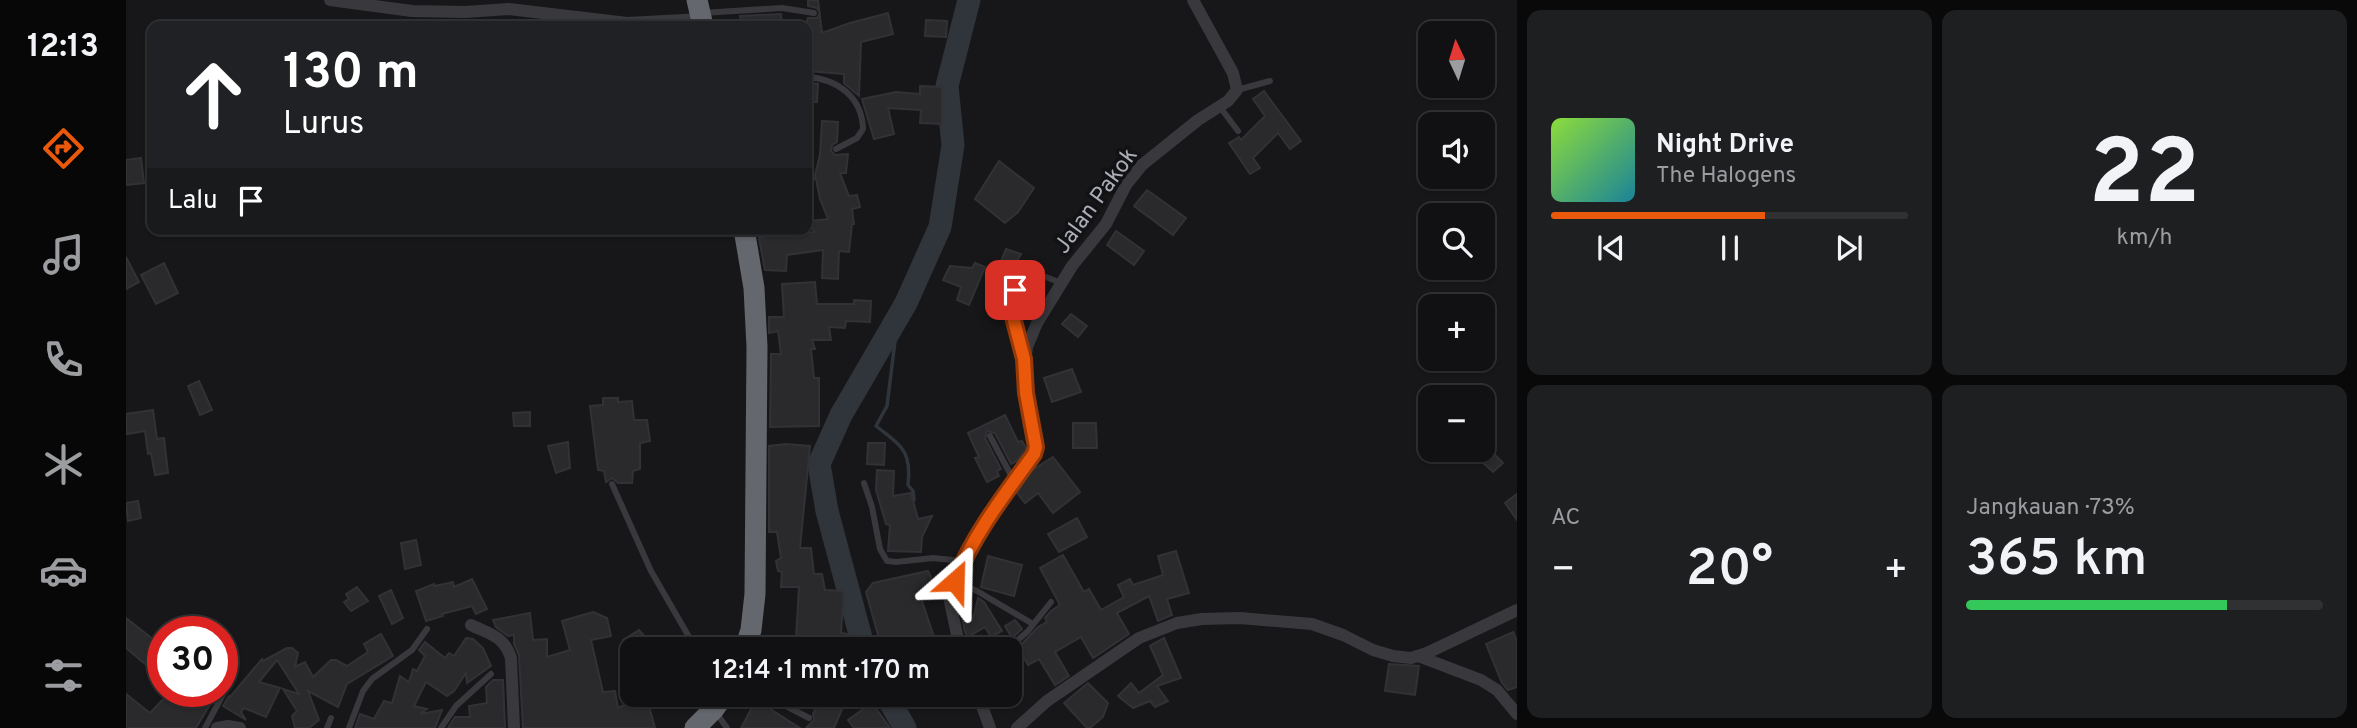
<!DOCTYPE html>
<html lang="id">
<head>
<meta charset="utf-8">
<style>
	:root { --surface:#111113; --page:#1e1f21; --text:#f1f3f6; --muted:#9c9da0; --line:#303133; --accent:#ea580c }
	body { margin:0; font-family:Overpass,sans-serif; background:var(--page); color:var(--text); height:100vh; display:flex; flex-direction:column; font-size:26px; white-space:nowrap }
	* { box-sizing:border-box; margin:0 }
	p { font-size:23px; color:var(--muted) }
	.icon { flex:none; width:38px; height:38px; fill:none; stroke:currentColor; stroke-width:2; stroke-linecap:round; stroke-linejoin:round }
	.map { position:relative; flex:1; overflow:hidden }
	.details { display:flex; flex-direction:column; gap:10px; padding:10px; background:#09090a; width:840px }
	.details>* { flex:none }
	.guide { position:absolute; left:21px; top:21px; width:665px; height:214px; border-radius:14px; box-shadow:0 2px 5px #0004,0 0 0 2px var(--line); background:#202124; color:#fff; overflow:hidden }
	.needle { width:46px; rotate:356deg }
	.buttons { position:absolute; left:1292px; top:21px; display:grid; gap:14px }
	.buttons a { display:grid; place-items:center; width:77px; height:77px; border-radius:14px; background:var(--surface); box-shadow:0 2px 5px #0004,0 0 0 2px var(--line); font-size:35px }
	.speed { position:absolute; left:21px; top:616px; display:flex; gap:14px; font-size:35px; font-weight:700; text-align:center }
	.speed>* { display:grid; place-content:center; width:91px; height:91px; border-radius:50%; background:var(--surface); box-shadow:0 2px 5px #0004,0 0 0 2px var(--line); line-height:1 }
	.speed .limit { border:10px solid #d22; background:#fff; color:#111 }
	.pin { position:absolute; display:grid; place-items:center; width:60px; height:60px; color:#fff; margin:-30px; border-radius:14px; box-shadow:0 4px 10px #0006 }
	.me { position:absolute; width:77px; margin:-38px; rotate:25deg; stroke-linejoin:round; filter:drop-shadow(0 0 5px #0008) }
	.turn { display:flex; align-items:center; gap:24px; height:147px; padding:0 21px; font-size:32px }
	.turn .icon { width:91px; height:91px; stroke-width:2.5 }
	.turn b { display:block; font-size:49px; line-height:60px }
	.then { display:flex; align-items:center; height:66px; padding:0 21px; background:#0003; gap:14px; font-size:26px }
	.big { font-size:52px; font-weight:600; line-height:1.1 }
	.details .widget { flex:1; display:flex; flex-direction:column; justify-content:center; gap:10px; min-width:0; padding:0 24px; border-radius:14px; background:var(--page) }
	.details .dial { align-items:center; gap:0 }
	.dial b { font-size:91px; line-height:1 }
	.song { display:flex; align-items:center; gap:21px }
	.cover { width:84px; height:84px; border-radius:10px; background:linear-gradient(135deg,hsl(90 70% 55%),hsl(190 70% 35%)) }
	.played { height:7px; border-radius:4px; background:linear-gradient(90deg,var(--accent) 60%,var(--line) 60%) }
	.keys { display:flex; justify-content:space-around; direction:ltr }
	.heat { display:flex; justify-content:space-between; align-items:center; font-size:38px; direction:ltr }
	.charge { height:10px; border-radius:5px; background:linear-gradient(90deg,#34c759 73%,var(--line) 0) }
	.details .tiles { flex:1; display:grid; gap:10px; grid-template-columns:repeat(2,1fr) }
	.trip { position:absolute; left:494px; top:637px; width:402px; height:70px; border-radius:14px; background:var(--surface); box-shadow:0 2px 5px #0004,0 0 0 2px var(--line); font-weight:600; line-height:70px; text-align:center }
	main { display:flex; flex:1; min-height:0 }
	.menu { display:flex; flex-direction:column; width:126px; justify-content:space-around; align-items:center; background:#070708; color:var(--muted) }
	.menu .icon { width:49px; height:49px }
	.menu .active { color:var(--accent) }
	.menu b { font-size:32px; color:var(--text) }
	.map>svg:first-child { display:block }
</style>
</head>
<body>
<main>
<nav class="menu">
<b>12:13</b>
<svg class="icon active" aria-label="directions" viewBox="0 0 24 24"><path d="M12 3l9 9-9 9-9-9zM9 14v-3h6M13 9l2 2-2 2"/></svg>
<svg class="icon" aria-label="music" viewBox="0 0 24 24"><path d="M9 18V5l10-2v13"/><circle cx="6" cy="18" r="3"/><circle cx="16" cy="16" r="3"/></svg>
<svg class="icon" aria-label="phone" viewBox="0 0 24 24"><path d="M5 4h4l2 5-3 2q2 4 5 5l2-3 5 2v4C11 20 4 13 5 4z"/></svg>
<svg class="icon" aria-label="climate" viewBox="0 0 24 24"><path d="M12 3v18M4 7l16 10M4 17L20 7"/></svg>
<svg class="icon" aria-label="car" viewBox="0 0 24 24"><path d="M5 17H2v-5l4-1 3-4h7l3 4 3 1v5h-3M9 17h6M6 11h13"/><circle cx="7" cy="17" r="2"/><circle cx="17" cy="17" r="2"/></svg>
<svg class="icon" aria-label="filters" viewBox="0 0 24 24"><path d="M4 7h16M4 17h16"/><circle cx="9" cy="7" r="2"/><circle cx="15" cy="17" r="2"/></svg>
</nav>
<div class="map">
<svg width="1391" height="728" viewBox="0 0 1391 728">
	<rect width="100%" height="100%" fill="#171719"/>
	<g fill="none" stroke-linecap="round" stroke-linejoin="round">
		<path stroke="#2f353b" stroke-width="3.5" d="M 772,317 L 761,406 L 750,426 C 775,446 786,450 782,485 L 787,491 L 788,500"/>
		<g stroke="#2f353b" stroke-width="23">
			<polyline points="738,649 701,511 693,464 715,415 780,303 814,227 827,145 821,86 843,0"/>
			<polyline points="760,695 779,728"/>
		</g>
	</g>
	<g fill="#2a2a2d" stroke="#323135" stroke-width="2">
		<polygon points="682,0 692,0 696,33 724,23 762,13 767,34 735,42 733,96 718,83 718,74 681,71 681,20 682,18 691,18 694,13 691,8 682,6"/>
		<polygon points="655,14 656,26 617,26 614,16"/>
		<polygon points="800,20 821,21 820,37 799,36"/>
		<polygon points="681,83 692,84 691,102 681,102"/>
		<polygon points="794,86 816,87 816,124 794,123 795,110 762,108 768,134 748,139 736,99 770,92 794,94"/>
		<polygon points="1138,91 1175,141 1164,149 1152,133 1127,158 1134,168 1124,174 1103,143 1113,137 1115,140 1139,116 1127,99"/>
		<polygon points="696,121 712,122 711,142 706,145 705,151 709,155 722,154 720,173 714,173 723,196 731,195 734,207 726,209 728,224 726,224 723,252 713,251 712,279 696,278 697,250 661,255 660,271 639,270 633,238 639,237 639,229 661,229 662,235 688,232 684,221 702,219 694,199 690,179 688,179 694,155"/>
		<polygon points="15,158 18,183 0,185 0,160"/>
		<polygon points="873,161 908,188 892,212 879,223 849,199"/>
		<polygon points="1021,190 1060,218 1047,235 1008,206"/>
		<polygon points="990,231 1018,251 1008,265 981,245"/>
		<polygon points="880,249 895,254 885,272 872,268"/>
		<polygon points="0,257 13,282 0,289"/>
		<polygon points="38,263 52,293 30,304 15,275"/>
		<polygon points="849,263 859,267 843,305 831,300 835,287 817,280 824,266 846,268"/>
		<polygon points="689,282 691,304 728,304 728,300 745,301 744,322 720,321 719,328 703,327 705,340 686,340 689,349 685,349 688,378 693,378 693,426 644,427 645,354 655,354 652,331 643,333 643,317 658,317 656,284"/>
		<polygon points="945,314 961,326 952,337 936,324"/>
		<polygon points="946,369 955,392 926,402 918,378"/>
		<polygon points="73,381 86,410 74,415 62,386"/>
		<polygon points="477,398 492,398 492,402 506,401 508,420 521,420 524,441 514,443 514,469 507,471 506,483 492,483 486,478 480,482 478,471 472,470 464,406 477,405"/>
		<polygon points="27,410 31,439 38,438 42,473 29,475 25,453 22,454 19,431 1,434 0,425 0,414"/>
		<polygon points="404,412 404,426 388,426 387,413"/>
		<polygon points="879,415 892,442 896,441 900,448 891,461 885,464 869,433 861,431 859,438 875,469 871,471 873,476 861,482 849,458 853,457 842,433"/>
		<polygon points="947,423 970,423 971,448 947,448"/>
		<polygon points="442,442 444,468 430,473 422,446"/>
		<polygon points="742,443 759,443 758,465 741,464"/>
		<polygon points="660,444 684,446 674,548 685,548 688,574 696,574 699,590 718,591 715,633 723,634 718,649 694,643 697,649 662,649 665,637 670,638 673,587 655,587 656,572 652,571 650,561 655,558 651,532 643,532 643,446"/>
		<polygon points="1365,451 1377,463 1367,472 1355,461"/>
		<polygon points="927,457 954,492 927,513 912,493 899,503 891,493 905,471"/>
		<polygon points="751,470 768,471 767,496 785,493 792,519 806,516 796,537 795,552 762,551 764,525 760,524 750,490"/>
		<polygon points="1391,494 1391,520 1379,503"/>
		<polygon points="12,501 15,518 2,521 0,503"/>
		<polygon points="951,518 961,537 933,552 922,534"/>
		<polygon points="290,540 295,565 279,569 275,543"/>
		<polygon points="1050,551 1063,593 1041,599 1046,615 1032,621 1023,596 991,613 1003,634 967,658 955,637 929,652 943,676 929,685 913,659 902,665 892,648 912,627 921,622 919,618 925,611 934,605 914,568 937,555 958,592 963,589 975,610 998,597 992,585 1004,579 1007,585 1037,575 1032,556"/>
		<polygon points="862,556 896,565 888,596 855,587"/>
		<polygon points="802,571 810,588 794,595 812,649 756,649 740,592 747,583"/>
		<polygon points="346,579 361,609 350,614 346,606 316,614 317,616 300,621 290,591 308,584 309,586 327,582 328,587"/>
		<polygon points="231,587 242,601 225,611 218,602 223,599 220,594"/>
		<polygon points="265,590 277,618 266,624 253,596"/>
		<polygon points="852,598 858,602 876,631 865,637 859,627 842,637 839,632 834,608 839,606 847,619"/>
		<polygon points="467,612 481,618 485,636 465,640 477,692 489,691 492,708 512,698 514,707 523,706 529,728 397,728 393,655 388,644 388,635 382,636 370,627 367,620 404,613 407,640 421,639 421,657 444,650 436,621"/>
		<polygon points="0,618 37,647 37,679 0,648"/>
		<polygon points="889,620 896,629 886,638 879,626"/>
		<polygon points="513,630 522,640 514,649 504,649 497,640"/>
		<polygon points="1387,632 1391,641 1391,687 1382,690 1376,683 1360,644"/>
		<polygon points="255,634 267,656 221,684 212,707 182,691 193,720 183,728 169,728 166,716 171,711 157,689 173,694 151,660 133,682 154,688 140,717 118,708 115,712 120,720 97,706 103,696 104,697 136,659 137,661 161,648 166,648 172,653 169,667 179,662 187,677 205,660 210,660 221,666 242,652 238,644"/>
		<polygon points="340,638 347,639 357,648 365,666 341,683 340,673 328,691 321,696 300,682 288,706 301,709 294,714 316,710 309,728 229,728 234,714 248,719 258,701 266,703 274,676 283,682 287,669 291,671 299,656 293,650 299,642 319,658 323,653 328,656"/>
		<polygon points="1038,638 1055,678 1031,686 1042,701 1029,707 1024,701 1007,708 992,696 1005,683 1013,693 1037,675 1024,646"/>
		<polygon points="1263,664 1293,666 1289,695 1259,691"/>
		<polygon points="367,680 377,680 379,728 322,728 329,717 344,717 343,706 361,703 360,687"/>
		<polygon points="962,683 982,703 977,717 964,728 961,728 938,703"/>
		<polygon points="45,691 92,691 70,728 0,728 0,694 24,713"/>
		<polygon points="696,695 722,695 708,728 680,728 688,720 687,714"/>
		<polygon points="630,700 674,728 615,728"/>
		<polygon points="746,703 764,728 728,728 722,720"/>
	</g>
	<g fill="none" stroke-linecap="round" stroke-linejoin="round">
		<g stroke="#39393d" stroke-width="6">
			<polyline points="576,13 656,8 688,13"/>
			<path d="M 681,77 C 712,79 736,97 737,129 L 731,138 L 710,149"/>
			<polyline points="1111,90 1144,81"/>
			<polyline points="1094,107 1112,131"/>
			<path d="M 897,353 C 888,325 878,303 899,278 L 920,277 L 935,283"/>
			<polyline points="864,436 888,481"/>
			<polyline points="738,483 746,507 754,549 761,561 770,562 807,558 836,561"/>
			<polyline points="486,484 525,571 570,649"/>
			<polyline points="829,581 851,591 907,624"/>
			<polyline points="882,649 902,631 925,602"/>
			<polyline points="639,695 683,718"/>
			<polyline points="589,711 601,728"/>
			<polyline points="79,728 101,687"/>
			<polyline points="201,728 205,718"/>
			<polyline points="223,728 237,691 246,679 286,650 301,629"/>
			<polyline points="315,728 330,706 365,674"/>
		</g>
		<g stroke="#39393d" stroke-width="12">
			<polyline points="204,0 286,11 339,12 383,9 501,23 576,19"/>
			<path d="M 345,625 C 364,634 378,636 385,658 L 388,728"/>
			<polyline points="834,649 823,597 836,561 909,450 898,371 901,347 911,323 946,266 980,224 1000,185 1016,165 1072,120 1102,101 1111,90 1107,73 1067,0"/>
			<polyline points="1292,656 1355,680 1371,690 1391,714"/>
			<polyline points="852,695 864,728"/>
			<polyline points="91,728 102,726 114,728"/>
			<polyline points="891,728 921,701 1013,638 1051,623 1076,619 1114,618 1186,624 1217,635 1247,650 1267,656 1285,658 1301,653 1391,610"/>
		</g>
		<g stroke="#65676e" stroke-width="21">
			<polyline points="571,0 577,26"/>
			<polyline points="618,229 628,288 631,347 629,594 625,630 619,649"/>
			<polyline points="569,728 588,709 598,695"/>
		</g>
	</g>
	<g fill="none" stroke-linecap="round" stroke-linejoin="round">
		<g stroke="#983908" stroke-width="18">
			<path id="route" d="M 829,581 C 847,535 879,494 908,454 L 910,447 L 900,393 L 898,359 L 887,317 L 886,303 L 889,290"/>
		</g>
		<use href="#route" stroke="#ea580c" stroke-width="12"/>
	</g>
	<g text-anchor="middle" stroke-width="7" stroke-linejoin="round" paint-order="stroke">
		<g font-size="23" fill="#abaeb7" stroke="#121214">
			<text transform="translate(969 200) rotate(-54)" y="8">Jalan Pakok</text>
		</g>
	</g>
</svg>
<div class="buttons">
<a><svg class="needle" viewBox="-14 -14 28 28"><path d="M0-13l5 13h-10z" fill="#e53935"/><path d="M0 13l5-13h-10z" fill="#9c9da0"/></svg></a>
<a><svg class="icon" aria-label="sound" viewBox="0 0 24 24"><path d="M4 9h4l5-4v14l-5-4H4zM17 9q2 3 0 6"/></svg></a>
<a><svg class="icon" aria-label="search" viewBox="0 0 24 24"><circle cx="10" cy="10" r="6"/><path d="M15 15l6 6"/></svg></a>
<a>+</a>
<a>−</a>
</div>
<div class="speed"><div class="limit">30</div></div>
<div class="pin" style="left:889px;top:290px;background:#d93025"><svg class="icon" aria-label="arrive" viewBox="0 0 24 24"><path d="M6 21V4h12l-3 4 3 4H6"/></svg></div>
<svg class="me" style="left:829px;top:581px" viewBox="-20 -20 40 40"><path d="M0-17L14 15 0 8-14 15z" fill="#ea580c" stroke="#fff" stroke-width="4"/></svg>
<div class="trip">12:14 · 1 mnt · 170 m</div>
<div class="guide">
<div class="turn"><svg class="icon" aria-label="ahead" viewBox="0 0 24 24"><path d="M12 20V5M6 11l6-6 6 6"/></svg><div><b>130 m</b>Lurus</div></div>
<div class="then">Lalu<svg class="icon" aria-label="arrive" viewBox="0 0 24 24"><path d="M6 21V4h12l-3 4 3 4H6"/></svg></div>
</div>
</div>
<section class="details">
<div class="tiles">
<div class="widget">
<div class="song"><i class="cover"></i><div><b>Night Drive</b><p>The Halogens</p></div></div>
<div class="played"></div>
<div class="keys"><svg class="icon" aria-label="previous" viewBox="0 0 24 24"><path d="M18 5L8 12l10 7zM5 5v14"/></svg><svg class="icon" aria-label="pause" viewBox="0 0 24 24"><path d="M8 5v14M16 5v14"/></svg><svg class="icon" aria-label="next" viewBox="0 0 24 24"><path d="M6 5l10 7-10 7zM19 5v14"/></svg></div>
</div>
<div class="widget dial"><b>22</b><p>km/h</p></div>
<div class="widget"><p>AC</p>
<div class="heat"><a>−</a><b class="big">20°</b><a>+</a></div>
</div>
<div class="widget"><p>Jangkauan · 73%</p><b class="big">365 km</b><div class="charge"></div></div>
</div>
</section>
</main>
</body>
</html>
